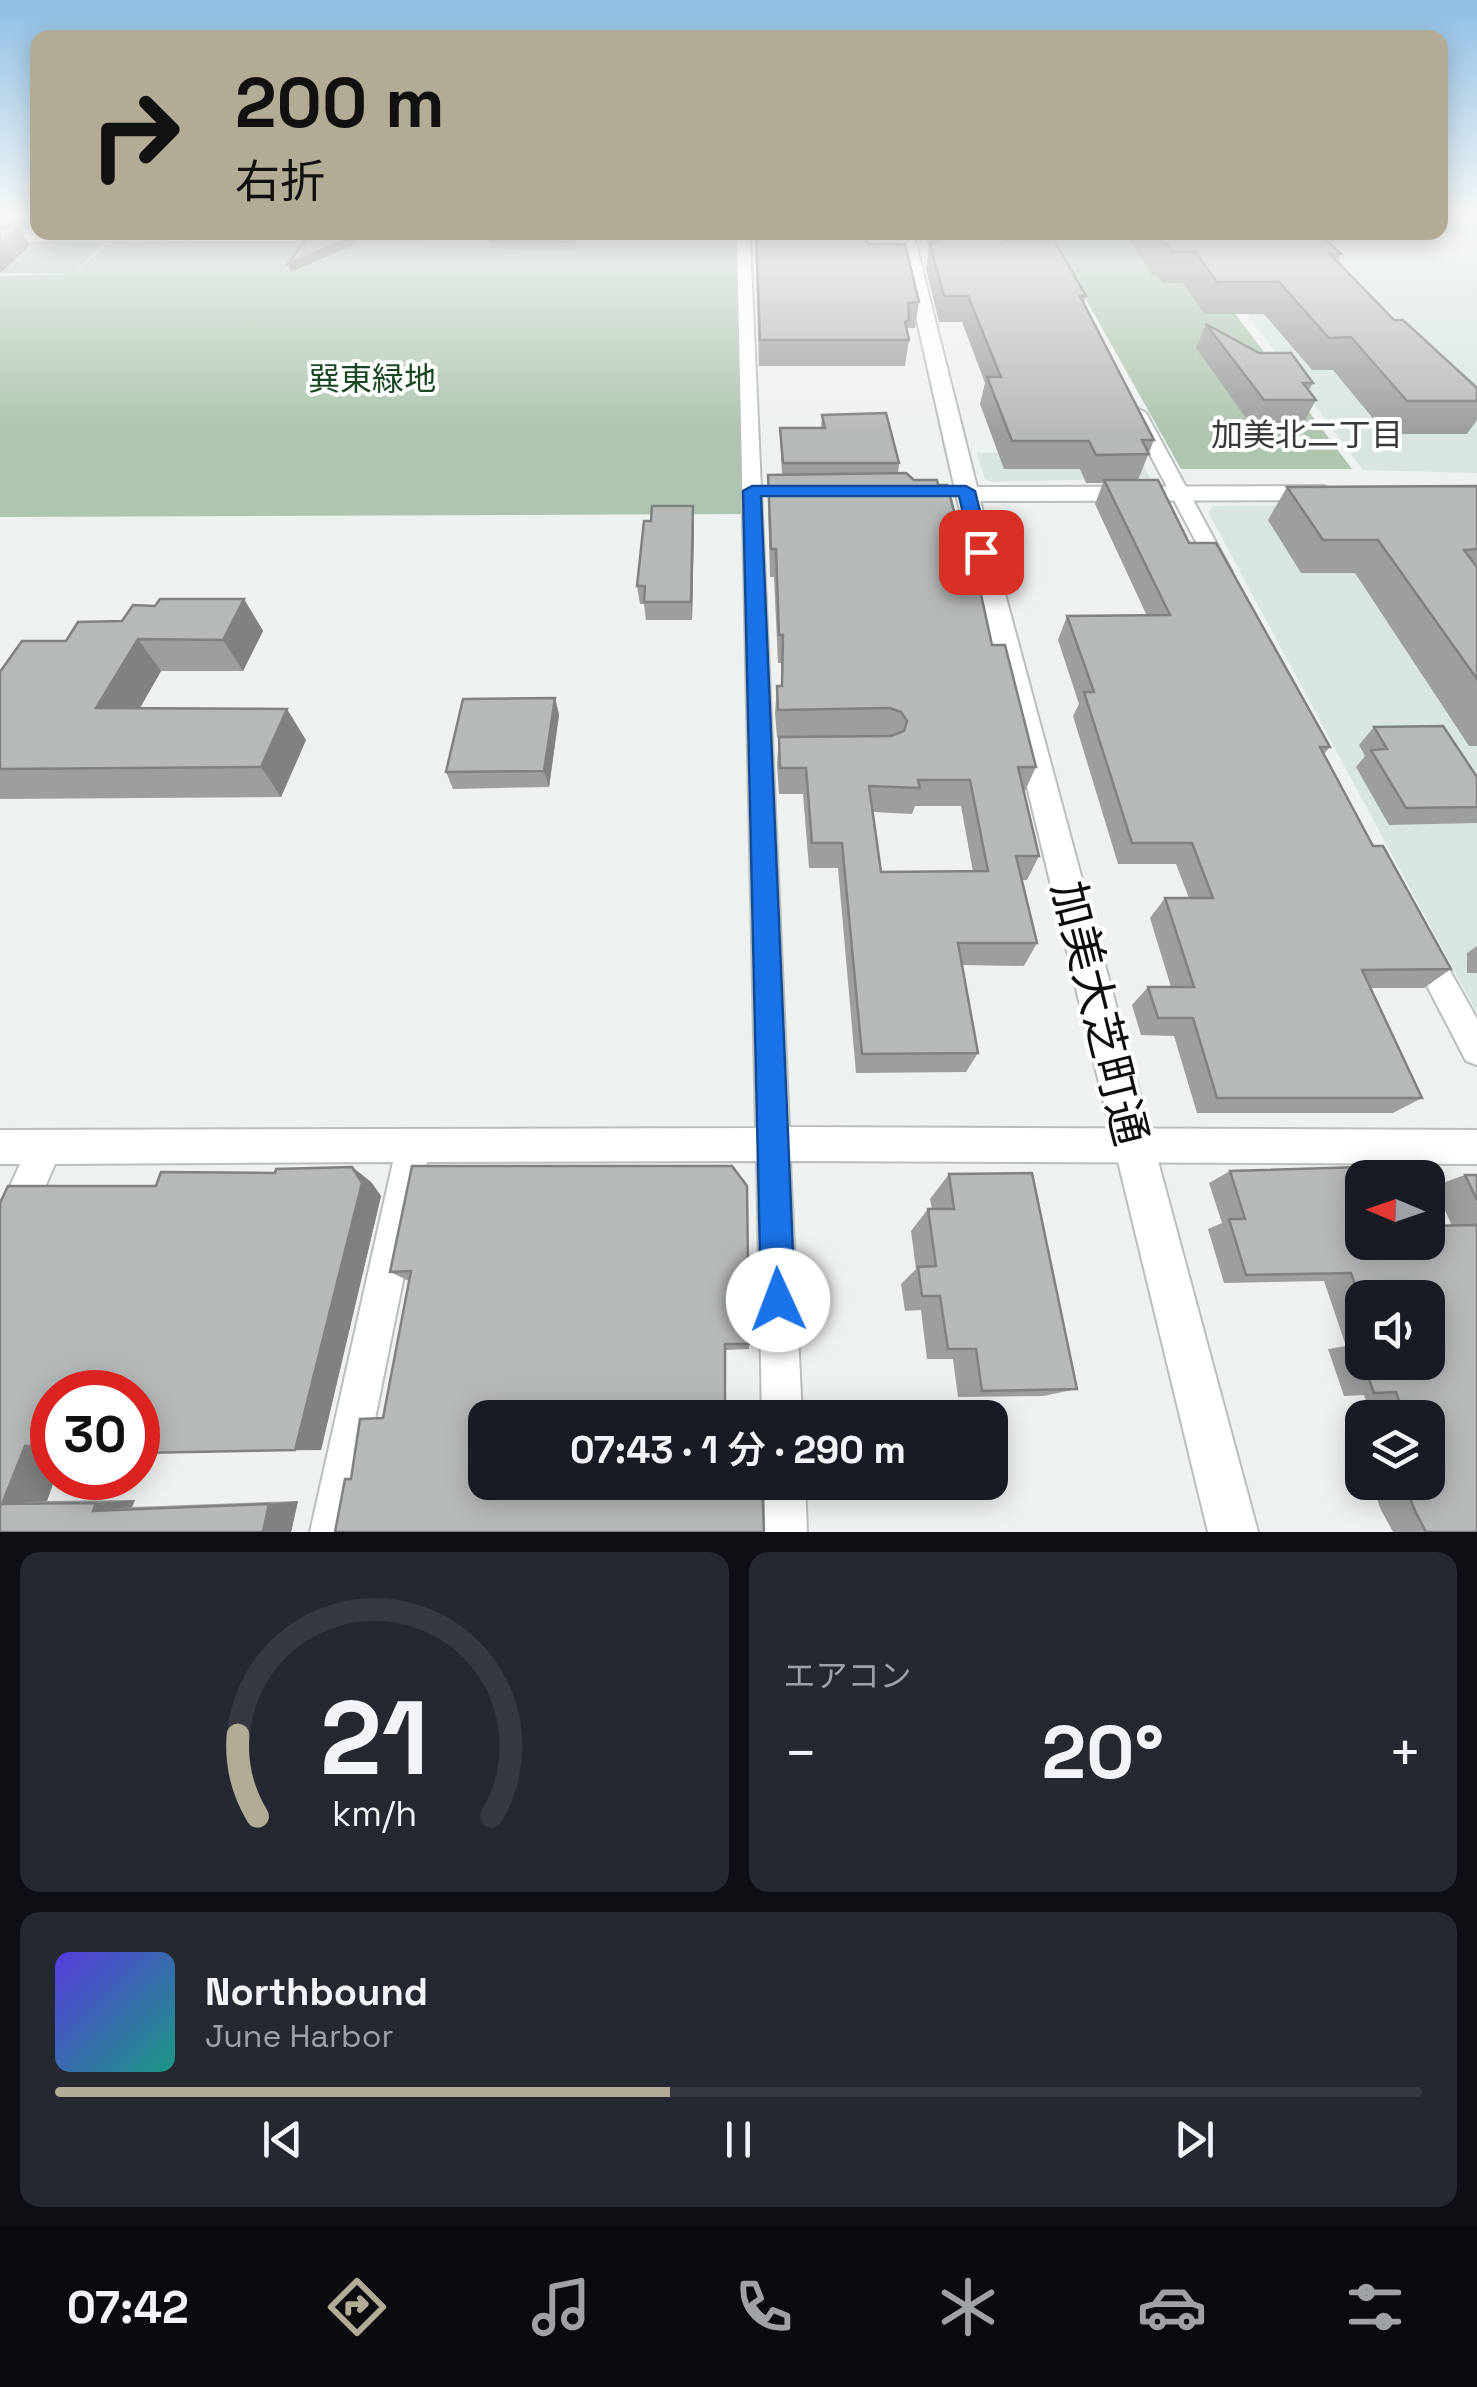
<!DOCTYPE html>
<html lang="ja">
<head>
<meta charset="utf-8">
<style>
	:root { --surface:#171b24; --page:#242831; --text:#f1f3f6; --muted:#9ea1a6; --line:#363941; --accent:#b2ac97 }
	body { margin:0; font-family:"Space Grotesk","Noto Sans JP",sans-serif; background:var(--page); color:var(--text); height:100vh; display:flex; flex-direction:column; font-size:38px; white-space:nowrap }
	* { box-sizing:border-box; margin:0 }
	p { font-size:32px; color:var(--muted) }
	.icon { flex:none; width:55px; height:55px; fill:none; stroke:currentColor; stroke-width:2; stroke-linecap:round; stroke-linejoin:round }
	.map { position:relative; height:1532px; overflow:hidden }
	.side { display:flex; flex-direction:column; gap:20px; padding:20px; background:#0d0f14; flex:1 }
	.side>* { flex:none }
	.hud { position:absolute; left:30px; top:30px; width:1418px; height:210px; border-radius:20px; box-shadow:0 5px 25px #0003; background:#b2ac97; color:#111; overflow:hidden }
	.needle { width:65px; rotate:272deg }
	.buttons { position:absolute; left:1345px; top:1160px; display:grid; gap:20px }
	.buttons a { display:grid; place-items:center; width:100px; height:100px; border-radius:20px; background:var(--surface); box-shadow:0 5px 25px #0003; font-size:50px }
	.speed { position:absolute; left:30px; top:1370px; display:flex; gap:20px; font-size:50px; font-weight:700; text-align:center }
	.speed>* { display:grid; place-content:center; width:130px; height:130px; border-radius:50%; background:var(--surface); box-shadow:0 5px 25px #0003; line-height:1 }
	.speed .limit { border:15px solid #d22; background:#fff; color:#111 }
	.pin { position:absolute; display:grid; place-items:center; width:85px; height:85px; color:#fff; margin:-42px; border-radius:20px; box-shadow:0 5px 15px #0006 }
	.me { position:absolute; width:110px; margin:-55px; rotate:358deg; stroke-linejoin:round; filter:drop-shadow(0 0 8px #0008) }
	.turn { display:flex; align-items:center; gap:35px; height:210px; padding:0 40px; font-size:45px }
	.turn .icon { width:130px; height:130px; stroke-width:2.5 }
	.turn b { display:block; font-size:70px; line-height:85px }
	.big { font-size:75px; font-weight:600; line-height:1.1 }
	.side .widget { flex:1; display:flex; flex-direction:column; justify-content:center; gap:15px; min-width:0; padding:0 35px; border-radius:20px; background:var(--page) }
	.side .dial { align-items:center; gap:0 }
	.dial svg { height:260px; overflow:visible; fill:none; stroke:var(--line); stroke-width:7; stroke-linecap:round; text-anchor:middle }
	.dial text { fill:var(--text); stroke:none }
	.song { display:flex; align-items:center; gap:30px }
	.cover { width:120px; height:120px; border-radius:15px; background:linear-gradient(135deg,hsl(250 70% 55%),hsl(170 70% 35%)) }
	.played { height:10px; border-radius:5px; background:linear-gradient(90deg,var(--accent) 45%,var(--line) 45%) }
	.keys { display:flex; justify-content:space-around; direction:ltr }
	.heat { display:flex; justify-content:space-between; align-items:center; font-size:55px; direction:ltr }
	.side .tiles { flex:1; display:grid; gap:20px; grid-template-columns:1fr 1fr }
	.widget:last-child { grid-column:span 2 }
	.trip { position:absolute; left:468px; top:1400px; width:540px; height:100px; border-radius:20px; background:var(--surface); box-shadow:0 5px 25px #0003; font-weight:600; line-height:100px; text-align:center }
	.tab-bar { display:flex; height:160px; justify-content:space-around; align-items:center; background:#090b0e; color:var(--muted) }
	.tab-bar .icon { width:70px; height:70px }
	.tab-bar .active { color:var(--accent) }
	.tab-bar b { font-size:45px; color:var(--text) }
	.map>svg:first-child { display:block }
</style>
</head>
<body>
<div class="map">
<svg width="1477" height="1532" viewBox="0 0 1477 1532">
	<rect width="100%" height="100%" fill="#edf1f0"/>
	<g fill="#d8e5e3">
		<polygon points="1440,218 1477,218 1477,473 1363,470 1187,233 1440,232"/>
		<polygon points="1136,451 1150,478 992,482 985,479 977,453"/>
		<polygon points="1477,505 1477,1013 1208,512 1213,506"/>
	</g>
	<g fill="#aec5b0">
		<polygon points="1050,235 1176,235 1352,469 1181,469"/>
		<polygon points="734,241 738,243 743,514 0,517 0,276 71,274 0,273 22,243 104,243 74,274 108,242"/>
	</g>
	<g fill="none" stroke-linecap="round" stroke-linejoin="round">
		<g fill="#a4cddd" fill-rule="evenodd">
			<polygon points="1440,218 1477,218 1477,235 1430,232 1440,232"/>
			<polygon points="38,222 38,232 52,232 49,237 0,241 0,223"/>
		</g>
		<g stroke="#babebe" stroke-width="4">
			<g id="minor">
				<polygon points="765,232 765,238 750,239 789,1127 1477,1130 1477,1164 790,1161 802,1418 762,1418 757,1161 427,1162 352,1532 310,1532 393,1162 55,1164 13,1261 0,1266 0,1208 20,1164 0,1164 0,1130 756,1128 737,239 0,242 0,234"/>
				<polygon points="830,232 911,232 912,234 905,238 835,239 830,238"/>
				<polygon points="1137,408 1146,413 1232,572 1229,577 1222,579 1212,572 1128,413"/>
				<polygon points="1424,938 1434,942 1477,1019 1477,1065 1466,1061 1409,951 1414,942"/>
				<polygon points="765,1482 805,1482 807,1532 765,1532"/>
			</g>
		</g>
		<g stroke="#babebe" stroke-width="4">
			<polygon id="tertiary" points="897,232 913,232 977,487 1324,486 1335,493 1324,500 980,501 1258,1532 1208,1532 956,494"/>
		</g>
		<use href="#minor" fill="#fff" fill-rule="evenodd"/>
		<use href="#tertiary" fill="#fff" fill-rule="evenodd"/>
	</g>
	<g fill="#9c9f9d" fill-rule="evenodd">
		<polygon points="0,218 38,218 38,229 21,230 30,246 0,273"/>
		<polygon points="755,232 868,244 919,302 915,328 907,328 909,340 905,366 759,366"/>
		<polygon points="928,232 1001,232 1005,241 1086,296 1084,303 1154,440 1138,480 1189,543 1330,747 1324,754 1373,846 1451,969 1424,988 1371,988 1422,1098 1393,1113 1197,1113 1174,1036 1141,1035 1132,1005 1148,987 1171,987 1150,918 1165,898 1189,898 1176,864 1118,864 1073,716 1079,704 1058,640 1067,616 1147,616 1095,504 1103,483 1086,483 1080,469 1004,469 980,404 985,383 962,322 939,322 926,269 929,249 927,241"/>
		<polygon points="1124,232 1319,232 1341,254 1337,262 1394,320 1477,388 1477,420 1467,434 1386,434 1333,370 1312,370 1264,314 1204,314 1183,283 1162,283 1157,275 1152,275"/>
		<polygon points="575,235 576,243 575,250 490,248 489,240"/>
		<polygon points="1206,324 1313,383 1309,390 1316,400 1302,425 1251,425 1196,348"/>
		<path d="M 822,415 L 899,463 L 898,473 L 992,645 L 1036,767 L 1024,793 L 1039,856 L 1027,880 L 1022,880 L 1037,943 L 1024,966 L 962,965 L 978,1053 L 966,1072 L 856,1073 L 838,868 L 809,868 L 803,794 L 779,794 L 777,764 L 779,737 L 888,736 L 777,737 L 775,713 L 777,686 L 781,686 L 781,663 L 778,663 L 774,577 L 770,577 L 768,503 L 768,475 L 782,475 L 780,428 L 821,428 ZM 915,806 L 961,806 L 973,872 L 881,872 L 873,812 L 912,814 Z"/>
		<polygon points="1477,486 1477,746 1469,746 1355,573 1301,573 1268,520 1287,487"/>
		<polygon points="694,524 692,620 646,620 644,604 640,604 637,586"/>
		<polygon points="244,599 263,631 243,671 161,671 140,708 306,740 281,797 0,799 0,672 66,641 122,621 155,606"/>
		<polygon points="555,698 559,715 549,787 453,789 446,772"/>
		<polygon points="1374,727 1477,777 1477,823 1389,825 1356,767 1365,756 1359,745"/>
		<polygon points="1477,946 1477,973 1467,973 1467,953"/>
		<polygon points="412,1166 749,1344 749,1349 726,1350 485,1482 351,1479 383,1418 409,1281 390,1272"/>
		<polygon points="352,1167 371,1182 381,1196 321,1450 138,1453 138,1392 52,1392 52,1478 55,1478 47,1501 135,1500 132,1507 298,1501 291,1532 0,1532 0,1203 8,1186 156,1186 161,1172 275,1173 276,1169"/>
		<path d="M 1230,1171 L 1362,1242 L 1452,1226 L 1434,1186 L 1465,1175 L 1477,1175 L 1477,1532 L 1393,1532 L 1380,1508 L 1372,1482 L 1428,1482 L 1428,1418 L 1372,1418 L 1364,1395 L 1344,1396 L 1328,1349 L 1346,1346 L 1324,1281 L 1224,1283 L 1208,1229 L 1222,1223 L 1209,1183 ZM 1362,1298 L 1428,1362 L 1362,1362 Z"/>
		<polygon points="949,1174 1077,1389 1043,1396 958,1397 953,1359 927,1359 921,1310 905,1311 901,1284 916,1269 911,1231 928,1209 932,1209 930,1199"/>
	</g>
	<g fill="#7f8280">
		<polygon points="19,228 30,246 0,273 0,244"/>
		<polygon points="355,236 357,244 291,272 288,264"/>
		<polygon points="693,506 694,524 692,620 691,602"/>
		<polygon points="244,599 263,631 243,671 223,640"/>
		<polygon points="138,639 161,671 122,739 96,708"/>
		<polygon points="555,698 559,715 549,787 544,771"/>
		<polygon points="287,709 306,740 281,797 261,767"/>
		<polygon points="352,1167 371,1182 381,1196 321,1450 295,1450"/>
		<polygon points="25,1446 52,1446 52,1478 55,1478 47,1501 2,1504"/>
		<polygon points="135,1500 132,1507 93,1511 96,1503"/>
		<polygon points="298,1501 291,1532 263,1532 269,1504"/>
	</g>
	<g fill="#b5b9b7" stroke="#7f8280" stroke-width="2.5" fill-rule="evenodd">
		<polygon points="0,227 19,228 0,244"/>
		<polygon points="756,232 865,232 868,244 905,244 919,302 908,303 909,320 905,322 909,340 760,340"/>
		<polygon points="936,232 1001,232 1005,241 1054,240 1086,296 1080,296 1154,440 1142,440 1149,454 1096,455 1089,441 1012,441 987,377 1001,377 968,296 944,296 930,244 939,242"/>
		<polygon points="1155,232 1319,232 1341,254 1330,254 1394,320 1403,320 1477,388 1477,401 1407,401 1351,337 1329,338 1279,282 1217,282 1195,252 1173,252 1168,244 1163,244"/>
		<polygon points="575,235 574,242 489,240 489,236"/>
		<polygon points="355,236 288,264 307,237"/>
		<polygon points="1206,324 1259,353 1291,353 1313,383 1303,383 1316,400 1264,400"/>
		<polygon points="886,413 899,463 783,463 780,428 825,428 822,415"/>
		<path d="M 906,473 L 914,480 L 937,480 L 938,485 L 947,485 L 966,555 L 971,555 L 977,576 L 992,645 L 1005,645 L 1036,767 L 1018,767 L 1039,856 L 1016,856 L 1037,943 L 958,943 L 978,1053 L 862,1054 L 842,843 L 812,843 L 806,768 L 780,768 L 779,737 L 891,736 L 904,731 L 907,721 L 901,712 L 890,708 L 778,710 L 777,686 L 782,686 L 783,635 L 779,635 L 776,549 L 771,549 L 768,475 ZM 918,780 L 970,780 L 988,871 L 881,872 L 869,786 L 920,788 Z"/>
		<polygon points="1104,480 1158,480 1189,543 1216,543 1330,747 1320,747 1373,846 1383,846 1451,969 1362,970 1422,1098 1217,1098 1193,1018 1158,1018 1148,987 1194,987 1165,898 1213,898 1192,843 1132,843 1084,692 1094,692 1067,616 1170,615"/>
		<polygon points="1477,486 1477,549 1464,550 1477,567 1477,679 1378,540 1323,540 1287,487"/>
		<polygon points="652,506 693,506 691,602 644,602 645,586 637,586 644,521 651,521"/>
		<polygon points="160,599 244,599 223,640 138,639 96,708 287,709 261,767 0,769 0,672 22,641 66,641 78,622 122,621 133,605 155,606"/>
		<polygon points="555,698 544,771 446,772 463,699"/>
		<polygon points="1443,726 1477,777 1477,807 1406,808 1371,750 1387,749 1374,727"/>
		<polygon points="412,1166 732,1166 747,1186 749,1344 725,1344 725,1418 485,1418 485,1482 762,1482 764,1532 335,1532 345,1479 351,1479 360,1419 383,1418 411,1271 390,1272"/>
		<polygon points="352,1167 362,1183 295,1450 138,1453 138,1392 52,1392 52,1446 25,1446 2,1504 96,1503 93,1511 269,1504 263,1532 0,1532 0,1203 8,1186 156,1186 161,1172 275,1173 276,1169"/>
		<polygon points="1361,1167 1365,1178 1362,1178 1362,1242 1428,1242 1428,1226 1477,1225 1477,1532 1426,1532 1415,1511 1404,1482 1428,1482 1428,1418 1405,1418 1396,1392 1374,1393 1363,1362 1428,1362 1428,1298 1362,1298 1362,1304 1351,1273 1246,1275 1229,1219 1245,1219 1230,1171"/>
		<polygon points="1032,1173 1077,1389 982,1391 976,1349 948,1349 940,1296 922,1296 918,1267 936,1266 928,1209 954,1209 949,1174"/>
		<polygon points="1465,1175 1477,1175 1477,1200"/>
		<polygon points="1356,1344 1362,1344 1362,1361"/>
	</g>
	<linearGradient id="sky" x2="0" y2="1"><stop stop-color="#8dbee4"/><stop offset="0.5" stop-color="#f7f9f8"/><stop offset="1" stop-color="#f7f9f8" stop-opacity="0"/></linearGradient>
	<rect width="1477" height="432" fill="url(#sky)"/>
	<polygon fill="#1a73e8" stroke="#114b97" stroke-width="2.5" points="966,486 975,491 990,552 981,558 972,552 959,496 761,496 795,1300 790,1312 778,1317 766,1312 761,1300 743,491 752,486"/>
	<g text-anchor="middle" stroke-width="8" stroke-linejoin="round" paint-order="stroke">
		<g font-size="32" fill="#1a4824" stroke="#fff">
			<text x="372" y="390">巽東緑地</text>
		</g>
		<g font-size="32" fill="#373a39" stroke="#fff">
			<text x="1307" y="446">加美北二丁目</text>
		</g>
		<g font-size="45" fill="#0d0e0e" stroke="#fff">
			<text transform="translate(1100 1013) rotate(76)" y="16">加美大芝町通</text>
		</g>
	</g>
</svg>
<div class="buttons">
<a><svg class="needle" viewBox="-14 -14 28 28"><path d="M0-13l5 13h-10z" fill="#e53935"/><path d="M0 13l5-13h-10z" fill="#9ea1a6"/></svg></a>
<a><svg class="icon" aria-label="sound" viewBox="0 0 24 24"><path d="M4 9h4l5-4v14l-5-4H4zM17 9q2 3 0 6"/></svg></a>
<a><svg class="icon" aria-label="layers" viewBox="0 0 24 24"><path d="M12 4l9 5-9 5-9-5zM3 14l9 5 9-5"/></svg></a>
</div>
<div class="speed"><div class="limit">30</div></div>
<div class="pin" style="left:981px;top:552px;background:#d93025"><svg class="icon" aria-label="arrive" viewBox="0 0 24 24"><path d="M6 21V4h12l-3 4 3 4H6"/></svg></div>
<svg class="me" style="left:778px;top:1300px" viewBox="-20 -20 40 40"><circle r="19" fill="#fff"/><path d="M0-13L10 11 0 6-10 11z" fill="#1a73e8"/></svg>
<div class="trip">07:43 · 1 分 · 290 m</div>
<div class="hud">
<div class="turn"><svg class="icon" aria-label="right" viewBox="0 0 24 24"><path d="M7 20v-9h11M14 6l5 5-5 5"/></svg><div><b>200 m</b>右折</div></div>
</div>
</div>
<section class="side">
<div class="tiles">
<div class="widget dial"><svg viewBox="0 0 100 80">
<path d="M14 69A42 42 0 1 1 86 69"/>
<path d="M14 69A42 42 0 0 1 8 44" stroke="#b2ac97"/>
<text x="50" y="56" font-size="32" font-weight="700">21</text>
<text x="50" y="72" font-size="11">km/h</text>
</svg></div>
<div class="widget"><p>エアコン</p>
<div class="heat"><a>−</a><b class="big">20°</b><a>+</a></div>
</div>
<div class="widget">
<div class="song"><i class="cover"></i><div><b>Northbound</b><p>June Harbor</p></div></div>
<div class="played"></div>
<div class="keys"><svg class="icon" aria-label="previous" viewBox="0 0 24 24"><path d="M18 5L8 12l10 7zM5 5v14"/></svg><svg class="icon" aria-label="pause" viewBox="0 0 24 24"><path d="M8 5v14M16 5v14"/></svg><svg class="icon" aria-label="next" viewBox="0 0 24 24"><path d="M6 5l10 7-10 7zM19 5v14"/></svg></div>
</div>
</div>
</section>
<nav class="tab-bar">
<b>07:42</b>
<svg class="icon active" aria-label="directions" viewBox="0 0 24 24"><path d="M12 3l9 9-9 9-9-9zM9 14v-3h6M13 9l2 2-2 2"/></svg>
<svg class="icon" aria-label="music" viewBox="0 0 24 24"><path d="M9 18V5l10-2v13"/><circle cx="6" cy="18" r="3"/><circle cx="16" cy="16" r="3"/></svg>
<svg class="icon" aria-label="phone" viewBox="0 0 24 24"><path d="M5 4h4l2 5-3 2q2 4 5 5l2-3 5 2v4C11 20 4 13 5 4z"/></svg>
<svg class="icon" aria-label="climate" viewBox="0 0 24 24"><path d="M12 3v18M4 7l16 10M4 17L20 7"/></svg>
<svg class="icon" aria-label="car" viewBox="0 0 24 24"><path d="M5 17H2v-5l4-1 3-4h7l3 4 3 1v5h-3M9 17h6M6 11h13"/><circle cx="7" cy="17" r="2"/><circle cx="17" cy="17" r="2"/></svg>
<svg class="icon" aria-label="filters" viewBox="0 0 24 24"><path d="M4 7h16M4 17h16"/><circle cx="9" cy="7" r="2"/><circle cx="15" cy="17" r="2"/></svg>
</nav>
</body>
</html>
